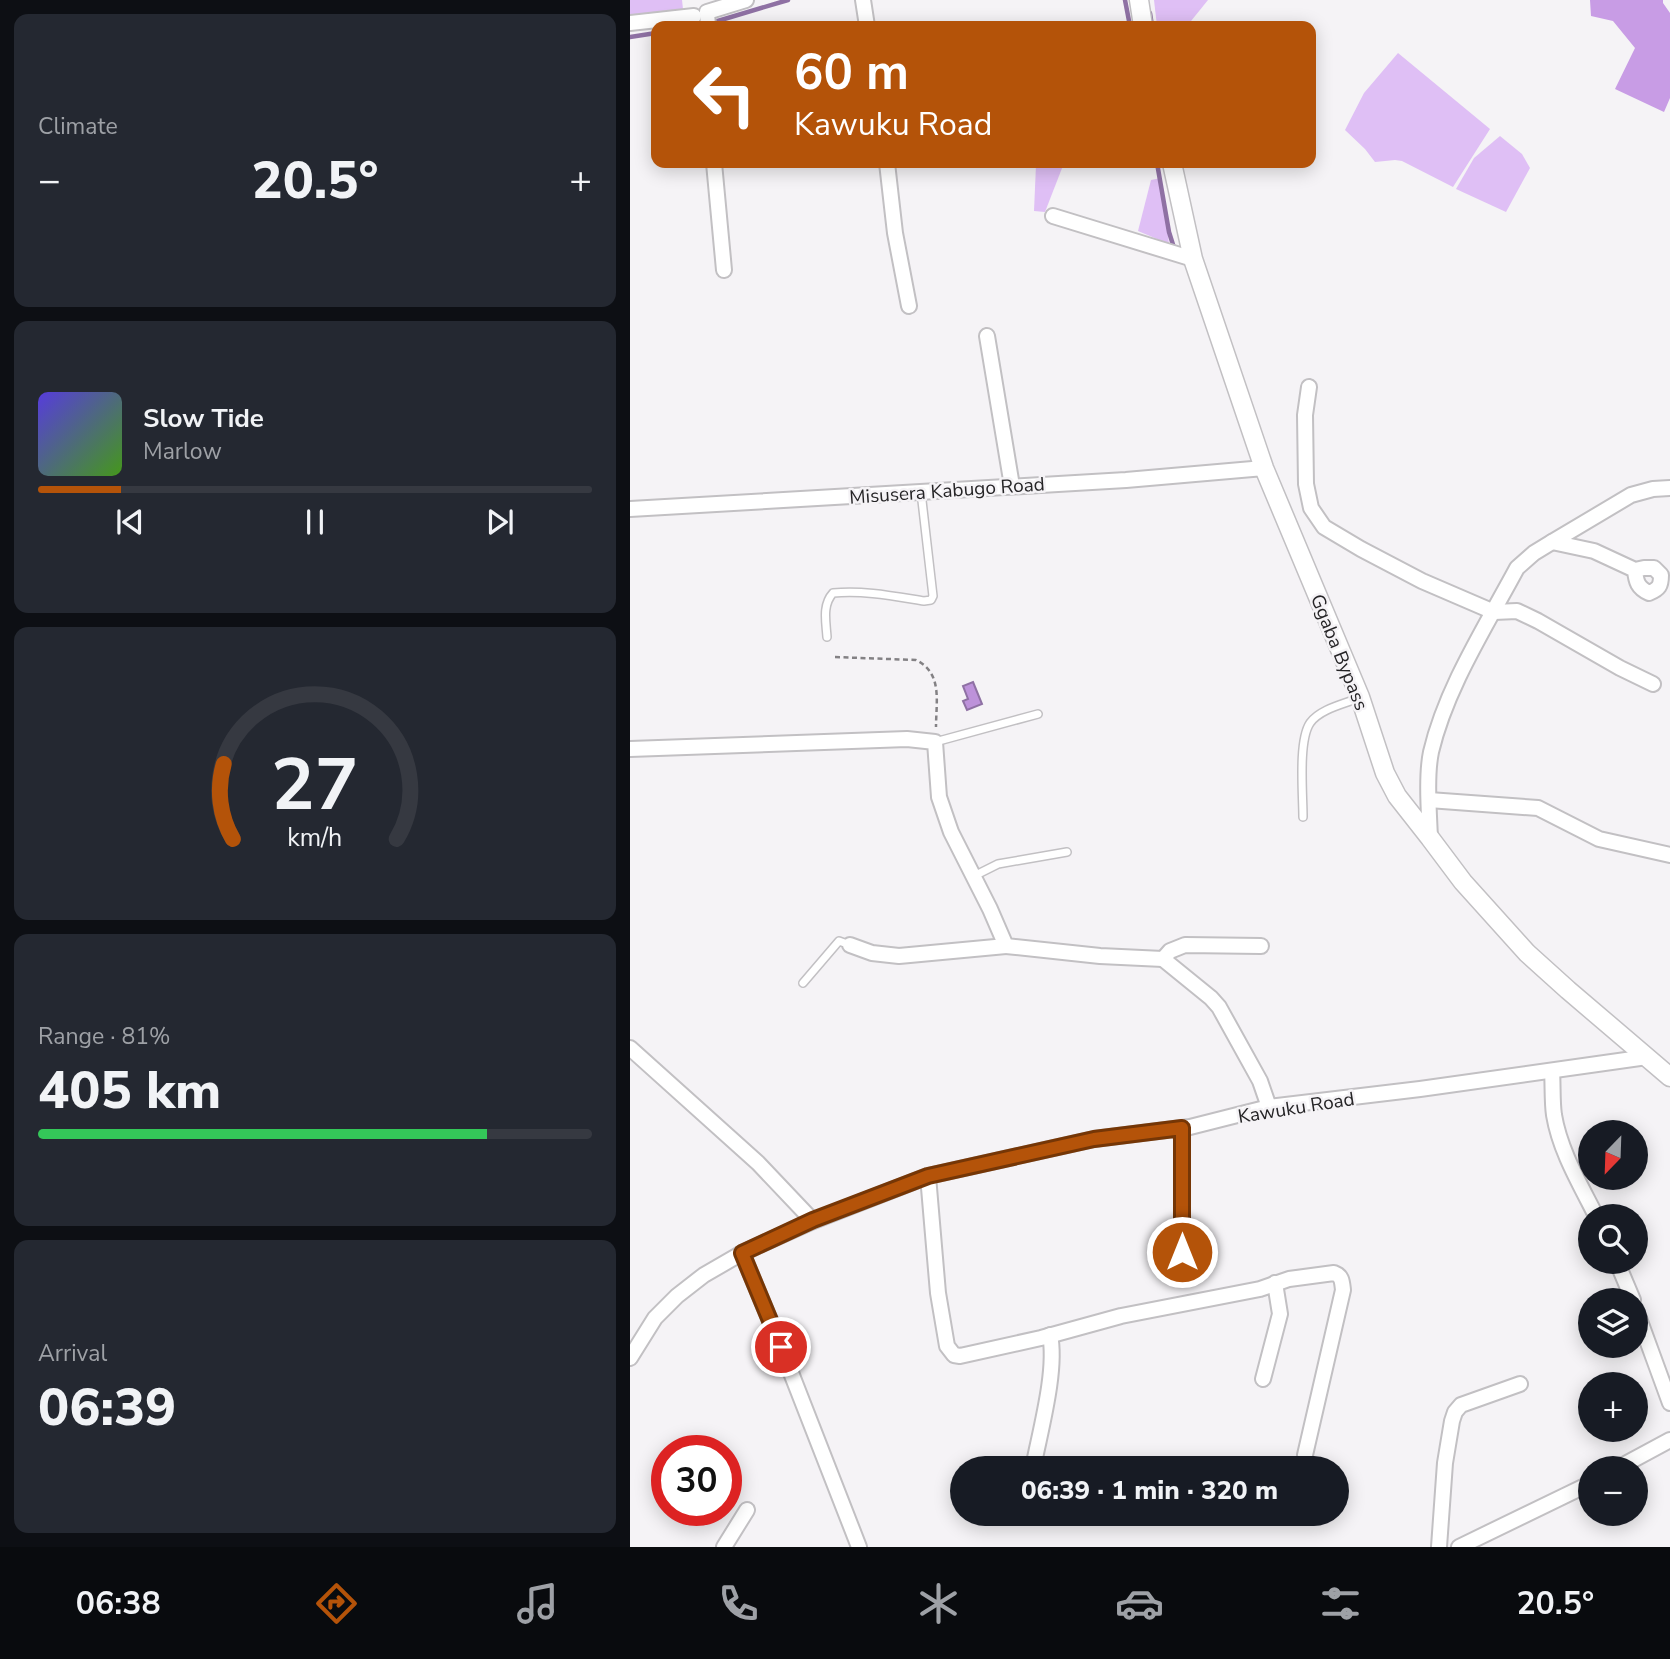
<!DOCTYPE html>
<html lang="en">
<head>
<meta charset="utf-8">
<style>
	:root { --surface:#171b24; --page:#242831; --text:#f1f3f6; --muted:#9ea1a6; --line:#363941; --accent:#b45309 }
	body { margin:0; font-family:"Nunito Sans",sans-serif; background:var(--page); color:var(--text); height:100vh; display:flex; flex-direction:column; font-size:26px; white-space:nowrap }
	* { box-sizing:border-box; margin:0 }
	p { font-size:23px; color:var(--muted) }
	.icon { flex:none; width:38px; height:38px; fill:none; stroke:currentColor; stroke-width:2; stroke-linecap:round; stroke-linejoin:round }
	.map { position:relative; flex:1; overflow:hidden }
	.sheet { display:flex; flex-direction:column; gap:14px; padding:14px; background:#0d0f14; width:630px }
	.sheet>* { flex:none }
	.top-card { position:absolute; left:21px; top:21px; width:665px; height:147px; border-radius:14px; box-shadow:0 4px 18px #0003; background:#b45309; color:#fff; overflow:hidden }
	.needle { width:46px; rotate:203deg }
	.fabs { position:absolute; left:948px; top:1120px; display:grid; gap:14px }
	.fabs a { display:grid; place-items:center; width:70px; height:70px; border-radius:50%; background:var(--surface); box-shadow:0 4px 18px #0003; font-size:35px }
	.speed { position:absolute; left:21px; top:1435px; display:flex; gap:14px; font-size:35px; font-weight:700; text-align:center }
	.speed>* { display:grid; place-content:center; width:91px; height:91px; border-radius:50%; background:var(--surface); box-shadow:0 4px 18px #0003; line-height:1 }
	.speed .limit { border:10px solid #d22; background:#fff; color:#111 }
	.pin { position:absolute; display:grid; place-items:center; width:60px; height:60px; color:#fff; margin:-30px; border:4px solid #fff; border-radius:50%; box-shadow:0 2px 7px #0007 }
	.me { position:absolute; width:77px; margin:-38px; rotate:0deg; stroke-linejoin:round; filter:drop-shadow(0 0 5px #0008) }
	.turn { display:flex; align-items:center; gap:24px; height:147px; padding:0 28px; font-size:32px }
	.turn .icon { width:91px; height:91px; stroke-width:2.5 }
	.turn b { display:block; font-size:49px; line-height:60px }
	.big { font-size:52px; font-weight:800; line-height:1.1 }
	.sheet .tile { flex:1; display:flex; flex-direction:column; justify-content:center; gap:10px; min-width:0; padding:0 24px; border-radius:14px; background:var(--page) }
	.sheet .dial { align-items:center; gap:0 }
	.dial svg { height:182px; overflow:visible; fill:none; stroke:var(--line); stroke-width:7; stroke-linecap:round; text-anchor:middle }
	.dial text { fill:var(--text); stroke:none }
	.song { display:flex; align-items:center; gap:21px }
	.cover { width:84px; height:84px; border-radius:10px; background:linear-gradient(135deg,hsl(250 70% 55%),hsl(100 70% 35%)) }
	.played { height:7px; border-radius:4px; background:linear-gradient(90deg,var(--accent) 15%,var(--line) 15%) }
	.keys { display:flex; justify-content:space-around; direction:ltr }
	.heat { display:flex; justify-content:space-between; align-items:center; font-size:38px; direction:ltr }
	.charge { height:10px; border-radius:5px; background:linear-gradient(90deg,#34c759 81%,var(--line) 0) }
	.trip { position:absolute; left:320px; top:1456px; width:399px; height:70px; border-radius:35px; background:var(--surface); box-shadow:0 4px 18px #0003; font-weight:800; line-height:70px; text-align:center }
	.tabs { display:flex; height:112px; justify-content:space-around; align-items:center; background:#090b0e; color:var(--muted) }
	.tabs .icon { width:49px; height:49px }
	.tabs .selected { color:var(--accent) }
	.tabs b { font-size:32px; color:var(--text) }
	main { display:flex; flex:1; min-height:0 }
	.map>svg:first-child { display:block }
</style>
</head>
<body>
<main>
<section class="sheet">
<div class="tile"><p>Climate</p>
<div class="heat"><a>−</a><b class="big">20.5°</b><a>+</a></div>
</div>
<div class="tile">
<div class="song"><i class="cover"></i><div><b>Slow Tide</b><p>Marlow</p></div></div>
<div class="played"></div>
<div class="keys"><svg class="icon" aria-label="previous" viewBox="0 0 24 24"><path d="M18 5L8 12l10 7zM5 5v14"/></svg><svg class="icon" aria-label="pause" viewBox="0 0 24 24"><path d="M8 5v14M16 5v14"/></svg><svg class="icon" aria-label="next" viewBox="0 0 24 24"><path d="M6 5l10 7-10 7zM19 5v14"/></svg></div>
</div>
<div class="tile dial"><svg viewBox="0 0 100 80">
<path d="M14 69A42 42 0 1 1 86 69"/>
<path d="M14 69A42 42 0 0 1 10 36" stroke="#b45309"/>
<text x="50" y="56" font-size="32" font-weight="700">27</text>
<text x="50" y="72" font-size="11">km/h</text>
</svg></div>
<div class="tile"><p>Range · 81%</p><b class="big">405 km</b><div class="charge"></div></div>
<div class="tile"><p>Arrival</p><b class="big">06:39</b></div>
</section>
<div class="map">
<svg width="1040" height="1547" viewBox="0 0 1040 1547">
	<rect width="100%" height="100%" fill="#f5f3f6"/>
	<g fill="#dfbff5">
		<polygon points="0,0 52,0 53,9 0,15"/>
		<polygon points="524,0 578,0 557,26 527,26"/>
		<polygon points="768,53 860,129 823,187 772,161 765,160 745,162 735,149 715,130 734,93"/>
		<polygon points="870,136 892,154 900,168 876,212 826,189 844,158"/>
		<polygon points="416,163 434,163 415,212 404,211 406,165"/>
		<polygon points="531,178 539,244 508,231 521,180"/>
	</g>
	<polygon fill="#c89ce5" points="960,0 1033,0 1033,3 1040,13 1040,98 1034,112 985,89 1005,48 983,21 961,16"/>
	<polygon fill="#bd92da" stroke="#8f71a4" stroke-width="2" points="343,682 352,704 337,710 333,701 338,699 333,686"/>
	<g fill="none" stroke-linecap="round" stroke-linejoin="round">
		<g stroke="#8f71a4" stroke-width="4.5">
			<polyline points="495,0 500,26"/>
			<polyline points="520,13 522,26"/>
			<polyline points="71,26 158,0"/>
			<polyline points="0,37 26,33"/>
			<polyline points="527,163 539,232 545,251"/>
		</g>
		<g stroke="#c2c0c3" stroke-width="10">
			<g id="service">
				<path d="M 197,637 C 196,622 192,605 203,593 C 233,590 263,596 294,601 L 301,600 L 303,596 L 291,492"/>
				<polyline points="305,742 408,714"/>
				<path d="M 673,817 C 673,794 668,741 680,723 C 690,709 714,704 729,698"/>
				<polyline points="344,876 368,864 437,852"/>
				<polyline points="173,983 209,941 220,945"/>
			</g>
		</g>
		<g stroke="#c2c0c3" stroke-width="18">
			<g id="minor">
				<polyline points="233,0 237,26"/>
				<polyline points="0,23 64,16"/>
				<polyline points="78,26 77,12 116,0"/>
				<polyline points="84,163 94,270"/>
				<polyline points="257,163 265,233 279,306"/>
				<polyline points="423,216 563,259"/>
				<polyline points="357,336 382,486"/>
				<polyline points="679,387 675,415 676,484 681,508 694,527 731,549 792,581 864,612 887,611 908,621 990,668 1023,684"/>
				<polyline points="0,509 496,480 634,468"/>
				<path d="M 922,542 L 964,551 L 1005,570 L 1014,568 L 1024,568 L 1031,575 C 1031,586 1029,589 1019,593 C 1008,588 1006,582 1005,570"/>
				<polyline points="0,749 277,739 305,742 309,797 321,832 360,909 376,946 470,956 533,959"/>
				<polyline points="799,800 908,808 969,839 1040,855"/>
				<path d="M 800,838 C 799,813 796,776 801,752 C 816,688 856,626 887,568 L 904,553 L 922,542 L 1001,495 L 1023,489 L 1040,488"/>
				<polyline points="220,945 242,953 269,956 376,946"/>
				<polyline points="533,959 581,998 589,1007 630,1081 639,1107"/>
				<polyline points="533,959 540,951 555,945 631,946"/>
				<polyline points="0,1048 128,1163 183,1221"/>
				<path d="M 922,1071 C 923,1085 922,1101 924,1115 C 930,1151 950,1184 966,1216"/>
				<polyline points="552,1128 552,1252"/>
				<path d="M 298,1176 L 308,1293 L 317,1346 L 324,1355 L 330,1356 L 411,1338 L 491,1316 L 630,1289 L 659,1279 L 704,1273 C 712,1276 712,1281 713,1290 L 675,1455"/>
				<polyline points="112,1253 151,1347 229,1547"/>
				<polyline points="987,1262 1003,1300"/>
				<polyline points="1006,1310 1040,1403"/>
				<polyline points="0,1358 25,1318 47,1296 74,1275 112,1253 183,1221 298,1176 464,1139 560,1127 639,1107 790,1089 1017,1057"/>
				<polyline points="633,1379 650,1314 645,1283"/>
				<path d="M 404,1463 C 411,1428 427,1369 420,1335"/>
				<polyline points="988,1468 1040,1440"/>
				<polyline points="94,1547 117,1510"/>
				<polyline points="809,1547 815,1463 822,1421 825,1412 831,1405 890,1384"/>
				<polyline points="829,1547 961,1483"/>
			</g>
		</g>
		<g stroke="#c2c0c3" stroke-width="21">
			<g id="tertiary">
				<polyline points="509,0 513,26"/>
				<polyline points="542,163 563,259 634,468 730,697 755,773 767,796 800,838 833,882 897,953 938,990 1040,1077"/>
			</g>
		</g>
		<path stroke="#838184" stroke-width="2.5" stroke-dasharray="5 3.5" stroke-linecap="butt" d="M 205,657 L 286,660 C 313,673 306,702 306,727"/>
		<use href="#service" stroke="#fff" stroke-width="7"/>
		<use href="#minor" stroke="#fff" stroke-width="14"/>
		<use href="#tertiary" stroke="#fff" stroke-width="18"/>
	</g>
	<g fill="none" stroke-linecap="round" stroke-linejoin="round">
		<g stroke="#753606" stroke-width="18">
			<polyline id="route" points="151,1347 112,1253 183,1220 298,1176 464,1139 552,1128 552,1252"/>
		</g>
		<use href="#route" stroke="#b45309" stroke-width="12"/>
	</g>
	<g text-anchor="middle" stroke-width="5" stroke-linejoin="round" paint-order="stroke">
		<g font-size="19" fill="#252426" stroke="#f5f3f6">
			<text transform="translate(317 490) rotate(-4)" y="7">Misusera Kabugo Road</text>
			<text transform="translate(710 652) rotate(68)" y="7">Ggaba Bypass</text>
			<text transform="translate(666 1107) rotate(-9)" y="7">Kawuku Road</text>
		</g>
	</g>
</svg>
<div class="fabs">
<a><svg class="needle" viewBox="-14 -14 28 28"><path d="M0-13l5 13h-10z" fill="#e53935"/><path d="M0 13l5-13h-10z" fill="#9ea1a6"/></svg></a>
<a><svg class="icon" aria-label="search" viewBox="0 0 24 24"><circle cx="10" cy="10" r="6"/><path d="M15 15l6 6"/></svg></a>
<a><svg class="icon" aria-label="layers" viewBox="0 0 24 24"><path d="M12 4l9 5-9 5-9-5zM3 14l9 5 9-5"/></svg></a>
<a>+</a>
<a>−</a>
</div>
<div class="speed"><div class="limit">30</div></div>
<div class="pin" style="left:151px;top:1347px;background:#d93025"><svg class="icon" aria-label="arrive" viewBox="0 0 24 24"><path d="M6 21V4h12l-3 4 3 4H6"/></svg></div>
<svg class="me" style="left:552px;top:1252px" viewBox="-20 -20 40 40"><circle r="17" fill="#b45309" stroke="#fff" stroke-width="3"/><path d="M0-11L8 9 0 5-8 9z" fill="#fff"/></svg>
<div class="trip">06:39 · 1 min · 320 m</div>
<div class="top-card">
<div class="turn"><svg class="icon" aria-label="left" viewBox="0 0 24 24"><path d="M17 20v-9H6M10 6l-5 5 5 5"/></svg><div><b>60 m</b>Kawuku Road</div></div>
</div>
</div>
</main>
<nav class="tabs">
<b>06:38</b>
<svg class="icon selected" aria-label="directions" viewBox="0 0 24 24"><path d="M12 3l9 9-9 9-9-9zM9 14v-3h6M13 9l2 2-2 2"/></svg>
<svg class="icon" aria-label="music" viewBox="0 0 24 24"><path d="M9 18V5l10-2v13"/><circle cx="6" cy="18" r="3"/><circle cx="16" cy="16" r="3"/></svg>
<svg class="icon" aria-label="phone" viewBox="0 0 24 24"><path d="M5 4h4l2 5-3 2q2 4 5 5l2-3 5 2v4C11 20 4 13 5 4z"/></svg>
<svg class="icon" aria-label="climate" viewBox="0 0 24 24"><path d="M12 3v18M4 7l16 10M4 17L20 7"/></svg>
<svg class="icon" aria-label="car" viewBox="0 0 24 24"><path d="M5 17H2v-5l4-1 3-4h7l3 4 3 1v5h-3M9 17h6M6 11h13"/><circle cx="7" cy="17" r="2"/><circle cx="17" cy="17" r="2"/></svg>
<svg class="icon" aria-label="filters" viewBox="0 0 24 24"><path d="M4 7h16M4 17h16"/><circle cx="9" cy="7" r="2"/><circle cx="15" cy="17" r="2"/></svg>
<b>20.5°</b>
</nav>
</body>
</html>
